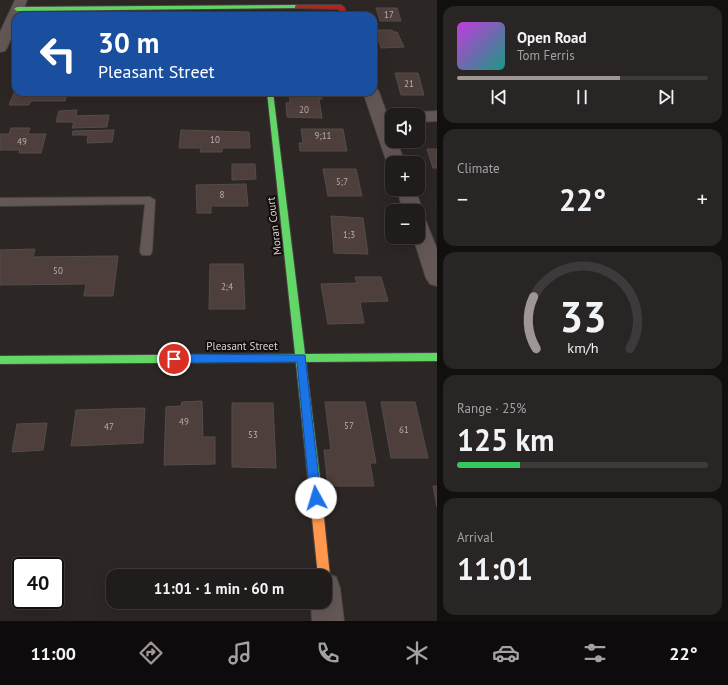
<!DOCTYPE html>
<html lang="en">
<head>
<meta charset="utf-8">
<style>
	:root { --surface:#211c1c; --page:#292525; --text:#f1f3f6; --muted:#a2a1a3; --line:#3e3a3b; --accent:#9e9795 }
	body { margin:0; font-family:"PT Sans",sans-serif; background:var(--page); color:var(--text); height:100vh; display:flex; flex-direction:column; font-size:15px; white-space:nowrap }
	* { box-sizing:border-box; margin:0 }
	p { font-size:13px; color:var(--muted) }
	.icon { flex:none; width:22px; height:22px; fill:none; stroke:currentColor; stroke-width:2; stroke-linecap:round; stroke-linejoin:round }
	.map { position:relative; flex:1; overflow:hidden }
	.sheet { display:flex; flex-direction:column; gap:6px; padding:6px; background:#120f0f; width:291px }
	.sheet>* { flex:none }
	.banner { position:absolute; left:12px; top:12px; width:365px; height:84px; border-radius:12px; box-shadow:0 4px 16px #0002,0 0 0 1px var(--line); background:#1a4fa0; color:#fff; overflow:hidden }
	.buttons { position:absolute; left:385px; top:108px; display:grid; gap:8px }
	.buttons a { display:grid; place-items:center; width:40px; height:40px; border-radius:8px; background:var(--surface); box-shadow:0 4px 16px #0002,0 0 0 1px var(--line); font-size:20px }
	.speed { position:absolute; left:12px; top:557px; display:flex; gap:8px; font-size:20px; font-weight:700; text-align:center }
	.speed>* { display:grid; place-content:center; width:52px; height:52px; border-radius:50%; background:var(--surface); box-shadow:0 4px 16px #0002,0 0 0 1px var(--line); line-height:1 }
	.speed .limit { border:2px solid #111; border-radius:6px; background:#fff; color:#111 }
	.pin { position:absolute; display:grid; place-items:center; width:34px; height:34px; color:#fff; margin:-17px; border:2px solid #fff; border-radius:50%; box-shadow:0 1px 4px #0007 }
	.me { position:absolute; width:44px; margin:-22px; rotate:354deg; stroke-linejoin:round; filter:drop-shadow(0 0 3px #0008) }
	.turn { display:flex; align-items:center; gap:14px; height:84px; padding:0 20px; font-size:18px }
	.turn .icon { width:52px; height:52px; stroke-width:2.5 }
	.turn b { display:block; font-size:28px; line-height:34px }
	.big { font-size:30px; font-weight:600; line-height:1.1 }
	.sheet .tile { flex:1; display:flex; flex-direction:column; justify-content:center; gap:6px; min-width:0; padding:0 14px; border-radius:12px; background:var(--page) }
	.sheet .dial { align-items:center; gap:0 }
	.dial svg { height:104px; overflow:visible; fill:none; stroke:var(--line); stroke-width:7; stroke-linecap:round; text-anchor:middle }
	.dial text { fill:var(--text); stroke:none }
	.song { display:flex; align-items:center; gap:12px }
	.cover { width:48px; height:48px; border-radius:6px; background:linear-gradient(135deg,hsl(290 70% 55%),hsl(170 70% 35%)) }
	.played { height:4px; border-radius:2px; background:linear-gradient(90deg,var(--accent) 65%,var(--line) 65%) }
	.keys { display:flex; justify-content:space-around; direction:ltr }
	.heat { display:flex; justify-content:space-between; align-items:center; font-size:22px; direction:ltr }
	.charge { height:6px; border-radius:3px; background:linear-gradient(90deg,#34c759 25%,var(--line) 0) }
	.trip { position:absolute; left:106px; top:569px; width:226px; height:40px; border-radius:12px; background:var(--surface); box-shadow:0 4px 16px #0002,0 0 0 1px var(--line); font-weight:600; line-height:40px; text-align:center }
	.tab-bar { display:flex; height:64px; justify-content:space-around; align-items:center; background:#0d0b0b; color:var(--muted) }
	.tab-bar .icon { width:28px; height:28px }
	.tab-bar .active { color:var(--accent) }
	.tab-bar b { font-size:18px; color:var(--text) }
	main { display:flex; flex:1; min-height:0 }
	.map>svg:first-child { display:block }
</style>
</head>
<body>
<main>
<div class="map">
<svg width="437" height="621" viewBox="0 0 437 621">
	<rect width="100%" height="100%" fill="#2c2625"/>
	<g fill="#4e3e3c" stroke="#524d4c">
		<polygon points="376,8 397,8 401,21 380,21"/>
		<polygon points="378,30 392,30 393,32 397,32 404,47 381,48 379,41 373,41 373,32 379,32"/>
		<polygon points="395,73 418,73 424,95 401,95"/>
		<polygon points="38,92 68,92 65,101 31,101 29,105 9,105 14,93"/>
		<polygon points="289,92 321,93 322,99 319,99 322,118 287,117 286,103 290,103"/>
		<polygon points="77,110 76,116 109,115 107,127 72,128 74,122 56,122 59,111"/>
		<polygon points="11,128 30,128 28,134 46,134 41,153 19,153 20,150 0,150 0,134 9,134"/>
		<polygon points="301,129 343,129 347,151 300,151 299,143 303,143"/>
		<polygon points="114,130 112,142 87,143 88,135 72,135 73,131"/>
		<polygon points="181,130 249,132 250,148 222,148 222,152 200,152 201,148 179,148"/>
		<polygon points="427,149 437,149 437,168 433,168"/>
		<polygon points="232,164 255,164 256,179 232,180"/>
		<polygon points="323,169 356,169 362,196 328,196"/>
		<polygon points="246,184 248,206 211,206 211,213 197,213 196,185"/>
		<polygon points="331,216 363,218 368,254 334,253"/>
		<polygon points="35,249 33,257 118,256 113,296 84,296 86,284 0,285 0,250"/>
		<polygon points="210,264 243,264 245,309 209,309"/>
		<polygon points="355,277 381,277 388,301 360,302 364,323 328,324 321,284 357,283"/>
		<polygon points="202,401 203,437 215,437 215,464 164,465 166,407 181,406 182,402"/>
		<polygon points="325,402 365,402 376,463 370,463 374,486 328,486 324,450 331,450"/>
		<polygon points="381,402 415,402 428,458 391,458"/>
		<polygon points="232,403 273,403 276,468 232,467"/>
		<polygon points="145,408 143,443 71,446 76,410"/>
		<polygon points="47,423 43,450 12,452 17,424"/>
		<polygon points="433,486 437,486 437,507"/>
	</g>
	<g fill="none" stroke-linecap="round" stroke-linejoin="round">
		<g stroke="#474342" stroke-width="2">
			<polygon id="lane" points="150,197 155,200 152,252 150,255 142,255 140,252 145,204 0,206 0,198"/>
		</g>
		<g stroke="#474342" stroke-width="2">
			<g id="street">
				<polygon points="15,0 27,0 21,16 16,16 16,27 7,48 5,51 0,52 0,32"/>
				<polygon points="373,88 377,89 379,92 392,128 392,141 397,141 405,163 392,163 392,168 387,163 363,92 373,92"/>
				<polygon points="437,111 437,121 418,122 418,115 411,115 418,112"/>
				<polygon points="397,189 415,189 423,211 420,216 418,216 418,211 403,211"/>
				<polygon points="418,217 425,219 437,249 437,286 430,284 426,278 413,237 418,237"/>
				<polygon points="325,573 336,577 340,588 344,621 312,621 311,602 325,602 325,576 318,576"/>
			</g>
		</g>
		<g stroke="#474342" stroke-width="2">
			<g id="fast">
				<polygon points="297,5 299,6 299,8 17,11 14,9 17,7"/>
				<polygon points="267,92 273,92 305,354 437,353 437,361 306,362 320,479 318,483 314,484 310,483 308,479 296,362 0,364 0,356 295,354"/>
			</g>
		</g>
		<g stroke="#474342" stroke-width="2">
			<polygon id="slow" points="314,474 318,475 320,479 330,576 328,580 325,582 325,576 318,576 308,479 310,475"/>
		</g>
		<g stroke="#474342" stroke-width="2">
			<polygon id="jam" points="297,5 341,5 344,7 347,16 341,16 339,9 295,8 295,6"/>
		</g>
		<use href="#lane" fill="#635856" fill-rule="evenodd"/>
		<use href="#street" fill="#635856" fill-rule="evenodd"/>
		<use href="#fast" fill="#63d668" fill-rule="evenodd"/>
		<use href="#slow" fill="#ff974d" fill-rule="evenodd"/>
		<use href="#jam" fill="#b3261e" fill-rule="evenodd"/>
	</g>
	<polygon fill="#1a73e8" stroke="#114b97" points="174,354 305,355 321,498 320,502 316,504 312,502 310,498 297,362 174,363 171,362 170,359 171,356"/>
	<g text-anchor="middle" stroke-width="4" stroke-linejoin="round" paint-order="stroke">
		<g font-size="9" fill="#b8aeac">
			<text x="389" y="18">17</text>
			<text x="409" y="87">21</text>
			<text x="304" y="113">20</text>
			<text x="323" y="139">9;11</text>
			<text x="215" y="143">10</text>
			<text x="22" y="145">49</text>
			<text x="342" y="185">5;7</text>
			<text x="222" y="198">8</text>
			<text x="349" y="238">1;3</text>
			<text x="58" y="274">50</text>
			<text x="227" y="290">2;4</text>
			<text x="184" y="425">49</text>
			<text x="349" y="429">57</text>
			<text x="109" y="430">47</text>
			<text x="404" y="433">61</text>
			<text x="253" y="438">53</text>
		</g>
		<g font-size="11" fill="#dcd4d2" stroke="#130e0d">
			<text transform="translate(274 226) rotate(-97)" y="4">Moran Court</text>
			<text x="242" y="350">Pleasant Street</text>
		</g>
	</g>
</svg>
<div class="buttons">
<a><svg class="icon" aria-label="sound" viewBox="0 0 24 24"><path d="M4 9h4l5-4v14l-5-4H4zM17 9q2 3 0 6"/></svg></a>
<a>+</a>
<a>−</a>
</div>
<div class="speed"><div class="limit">40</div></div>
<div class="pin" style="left:174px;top:359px;background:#d93025"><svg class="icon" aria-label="arrive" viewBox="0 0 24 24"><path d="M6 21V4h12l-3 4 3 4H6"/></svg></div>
<svg class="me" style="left:316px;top:498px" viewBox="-20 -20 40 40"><circle r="19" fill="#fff"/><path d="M0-13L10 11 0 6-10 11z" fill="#1a73e8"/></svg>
<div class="trip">11:01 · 1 min · 60 m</div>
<div class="banner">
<div class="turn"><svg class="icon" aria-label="left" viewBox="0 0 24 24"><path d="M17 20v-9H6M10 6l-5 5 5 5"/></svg><div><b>30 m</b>Pleasant Street</div></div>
</div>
</div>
<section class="sheet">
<div class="tile">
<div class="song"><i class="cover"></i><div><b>Open Road</b><p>Tom Ferris</p></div></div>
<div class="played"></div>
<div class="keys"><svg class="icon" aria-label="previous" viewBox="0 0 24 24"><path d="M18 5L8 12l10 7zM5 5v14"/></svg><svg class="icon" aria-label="pause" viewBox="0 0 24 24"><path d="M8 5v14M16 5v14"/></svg><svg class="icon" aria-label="next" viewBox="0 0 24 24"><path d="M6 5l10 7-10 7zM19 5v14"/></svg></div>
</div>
<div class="tile"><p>Climate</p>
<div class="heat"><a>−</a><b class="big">22°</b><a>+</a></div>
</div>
<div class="tile dial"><svg viewBox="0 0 100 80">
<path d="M14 69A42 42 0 1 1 86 69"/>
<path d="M14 69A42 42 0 0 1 12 29" stroke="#9e9795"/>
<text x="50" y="56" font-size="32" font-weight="700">33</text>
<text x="50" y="72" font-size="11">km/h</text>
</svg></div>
<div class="tile"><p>Range · 25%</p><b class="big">125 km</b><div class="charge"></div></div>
<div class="tile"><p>Arrival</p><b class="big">11:01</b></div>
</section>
</main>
<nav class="tab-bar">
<b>11:00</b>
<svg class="icon active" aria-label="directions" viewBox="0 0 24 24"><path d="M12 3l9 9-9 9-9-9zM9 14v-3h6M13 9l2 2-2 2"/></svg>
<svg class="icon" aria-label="music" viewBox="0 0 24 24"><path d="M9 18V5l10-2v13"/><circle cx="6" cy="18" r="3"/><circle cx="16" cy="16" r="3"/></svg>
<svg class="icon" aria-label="phone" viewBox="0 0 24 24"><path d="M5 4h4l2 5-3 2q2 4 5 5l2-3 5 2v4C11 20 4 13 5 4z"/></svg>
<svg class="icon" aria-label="climate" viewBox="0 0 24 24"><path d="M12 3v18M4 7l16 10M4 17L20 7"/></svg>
<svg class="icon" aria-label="car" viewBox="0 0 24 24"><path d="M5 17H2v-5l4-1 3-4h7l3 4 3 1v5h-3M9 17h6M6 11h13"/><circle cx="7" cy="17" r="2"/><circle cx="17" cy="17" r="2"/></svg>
<svg class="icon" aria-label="filters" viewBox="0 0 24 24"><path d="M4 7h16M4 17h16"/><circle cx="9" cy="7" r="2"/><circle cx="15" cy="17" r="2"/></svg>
<b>22°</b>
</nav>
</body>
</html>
